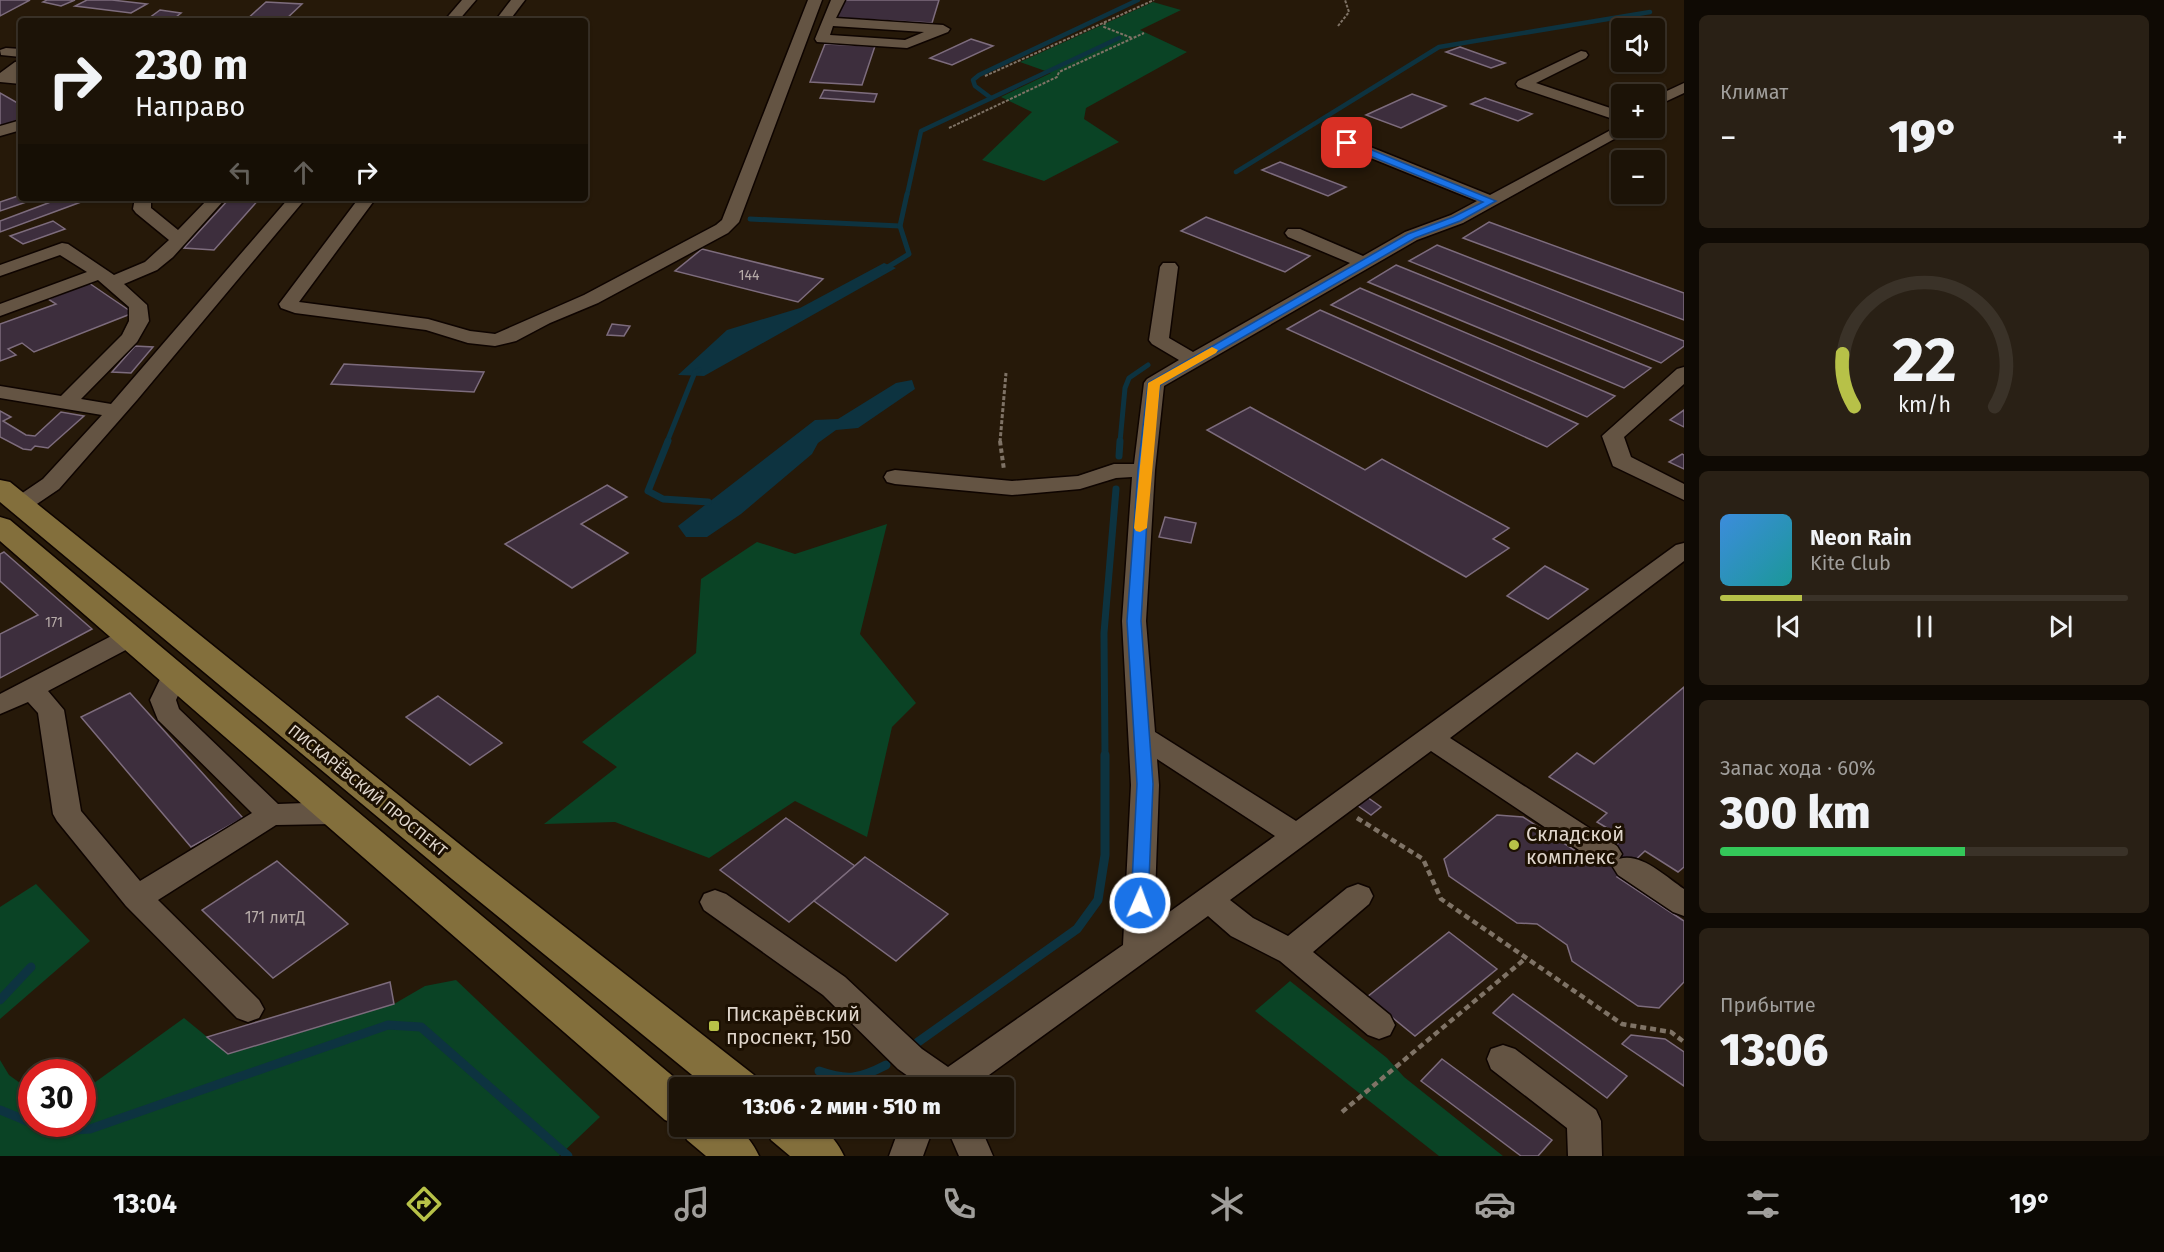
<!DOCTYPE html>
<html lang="ru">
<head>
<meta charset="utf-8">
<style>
	:root { --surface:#1c1307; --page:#292015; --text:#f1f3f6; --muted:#a09e9b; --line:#3a3228; --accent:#b7c148 }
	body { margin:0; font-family:"Fira Sans",sans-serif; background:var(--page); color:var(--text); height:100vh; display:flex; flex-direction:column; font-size:22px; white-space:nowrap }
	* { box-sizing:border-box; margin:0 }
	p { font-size:20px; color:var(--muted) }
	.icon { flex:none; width:33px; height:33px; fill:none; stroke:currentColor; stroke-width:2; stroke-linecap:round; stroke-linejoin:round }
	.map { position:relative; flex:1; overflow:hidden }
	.details { display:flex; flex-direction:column; gap:15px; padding:15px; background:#0f0a04; width:480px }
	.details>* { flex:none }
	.top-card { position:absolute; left:18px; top:18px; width:570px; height:183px; border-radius:6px; box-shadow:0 2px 4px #0004,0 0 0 2px var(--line); background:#1c1307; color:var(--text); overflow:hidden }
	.fabs { position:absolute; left:1611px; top:18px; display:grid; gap:12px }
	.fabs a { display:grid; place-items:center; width:54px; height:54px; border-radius:6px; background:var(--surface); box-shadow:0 2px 4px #0004,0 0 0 2px var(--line); font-size:30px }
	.speed { position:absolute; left:18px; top:1059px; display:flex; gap:12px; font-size:30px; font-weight:700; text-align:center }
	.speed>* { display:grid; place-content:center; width:78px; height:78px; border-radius:50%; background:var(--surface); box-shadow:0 2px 4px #0004,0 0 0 2px var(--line); line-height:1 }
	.speed .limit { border:9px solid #d22; background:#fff; color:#111 }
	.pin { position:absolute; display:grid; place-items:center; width:51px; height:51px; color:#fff; margin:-26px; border-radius:12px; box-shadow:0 3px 9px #0006 }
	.me { position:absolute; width:66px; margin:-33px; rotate:2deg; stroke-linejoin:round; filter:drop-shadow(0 0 4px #0008) }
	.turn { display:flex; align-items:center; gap:21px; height:126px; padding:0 18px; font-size:27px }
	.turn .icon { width:78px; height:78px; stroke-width:2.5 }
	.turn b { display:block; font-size:42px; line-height:51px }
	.lanes { display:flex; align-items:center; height:57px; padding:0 18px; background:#0003; justify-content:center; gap:30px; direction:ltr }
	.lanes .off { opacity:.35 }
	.big { font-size:45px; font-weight:800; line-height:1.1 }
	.details .tile { flex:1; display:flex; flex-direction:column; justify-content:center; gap:9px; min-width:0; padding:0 21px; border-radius:9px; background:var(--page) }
	.details .dial { align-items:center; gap:0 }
	.dial svg { height:156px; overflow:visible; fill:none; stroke:var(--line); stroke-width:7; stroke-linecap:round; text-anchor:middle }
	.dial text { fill:var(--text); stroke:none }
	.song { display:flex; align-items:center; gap:18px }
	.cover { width:72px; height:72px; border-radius:9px; background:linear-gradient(135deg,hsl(210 70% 55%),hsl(180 70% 35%)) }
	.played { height:6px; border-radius:3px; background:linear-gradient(90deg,var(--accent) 20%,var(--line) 20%) }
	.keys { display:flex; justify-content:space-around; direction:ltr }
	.heat { display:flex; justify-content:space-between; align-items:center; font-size:33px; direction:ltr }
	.charge { height:9px; border-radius:4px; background:linear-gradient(90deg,#34c759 60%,var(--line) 0) }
	.trip { position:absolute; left:669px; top:1077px; width:345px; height:60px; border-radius:6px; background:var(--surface); box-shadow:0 2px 4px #0004,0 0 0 2px var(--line); font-weight:800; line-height:60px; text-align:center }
	.tab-bar { display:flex; height:96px; justify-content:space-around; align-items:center; background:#0b0803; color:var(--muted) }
	.tab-bar .icon { width:42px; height:42px }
	.tab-bar .selected { color:var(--accent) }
	.tab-bar b { font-size:27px; color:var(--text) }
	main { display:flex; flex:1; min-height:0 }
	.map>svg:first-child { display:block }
</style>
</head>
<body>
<main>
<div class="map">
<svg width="1684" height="1156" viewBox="0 0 1684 1156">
	<rect width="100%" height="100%" fill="#261909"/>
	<g fill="#0a4325">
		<polygon points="1153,2 1181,10 1140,30 1187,52 1086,108 1084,119 1119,142 1044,181 982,160 1032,112 1001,97 1051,73 1020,62"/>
		<polygon points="887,524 860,634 916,703 892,727 867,837 795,801 709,858 615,822 544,824 617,767 582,742 696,653 701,579 757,542 795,554"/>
		<polygon points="36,884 90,941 0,1019 0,907"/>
		<polygon points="456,980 600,1117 559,1156 0,1156 0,1060 9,1075 31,1091 32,1124 82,1124 83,1091 184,1018 228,1054 394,1004 425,986"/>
		<polygon points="1290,981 1387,1058 1404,1077 1503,1156 1439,1156 1255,1011"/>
	</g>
	<g fill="#0d3340">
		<polygon points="884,263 896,268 704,376 678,375 727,330 800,308"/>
		<polygon points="912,380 915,389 858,428 836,430 818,443 812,454 741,514 707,537 686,537 678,526 815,420 838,419 896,383"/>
	</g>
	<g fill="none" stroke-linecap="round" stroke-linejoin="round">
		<g stroke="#0d3340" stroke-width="4.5">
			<polyline points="991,98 975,86 973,80 979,75 1138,0"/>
			<polyline points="1236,172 1439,47 1650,12"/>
			<polyline points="907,195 921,131 1119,38"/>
		</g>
		<g stroke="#0d3340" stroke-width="5">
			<polyline points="750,219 900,226 907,194"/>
			<polyline points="883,270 909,254 900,226"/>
			<polyline points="667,442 695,372 699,370"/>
			<polyline points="1120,442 1125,388 1129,378 1148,365"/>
		</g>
		<g stroke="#0d3340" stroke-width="7">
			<polyline points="668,441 648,491 663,499 708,502"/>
			<polyline points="1119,456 1120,441"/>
			<polyline points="1105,757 1104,633 1116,489"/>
		</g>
		<g stroke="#0d3340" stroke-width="9">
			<polyline points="0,1000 31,967"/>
			<polyline points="918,1042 1077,929 1098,900 1105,855 1105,755"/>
			<path d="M 819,1071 C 848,1081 859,1079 886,1065"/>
			<polyline points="0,1110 32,1123"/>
			<polyline points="33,1124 52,1131 90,1129 388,1025 421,1027 568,1156"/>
		</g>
	</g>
	<g fill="#3d2e3d" stroke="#7d6c7d" stroke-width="1.5">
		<polygon points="0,0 30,0 0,16"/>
		<polygon points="47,0 75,0 61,6 43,2"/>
		<polygon points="87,0 112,0 147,4 131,13 75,6"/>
		<polygon points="842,0 939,0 932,23 834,18"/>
		<polygon points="266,2 302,4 284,21 245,21"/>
		<polygon points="160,10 181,13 171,21 145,21"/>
		<polygon points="971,39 993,46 952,65 930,58"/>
		<polygon points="825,44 875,46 862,85 810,82"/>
		<polygon points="1460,47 1505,63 1491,68 1446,52"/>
		<polygon points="824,90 877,94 874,102 820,98"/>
		<polygon points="0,93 21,105 21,121 0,128"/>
		<polygon points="1412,94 1446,106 1401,128 1366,115"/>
		<polygon points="1485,98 1532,114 1518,121 1471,104"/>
		<polygon points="1280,162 1346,187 1328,196 1262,170"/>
		<polygon points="21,195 21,198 38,198 0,211 0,202"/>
		<polygon points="39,198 87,198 81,202 0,232 0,221 48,203"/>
		<polygon points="230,198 260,198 214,250 184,248"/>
		<polygon points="1206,217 1310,256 1285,272 1181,231"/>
		<polygon points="53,221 65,229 23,244 10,236"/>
		<polygon points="1489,222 1684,293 1684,320 1463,238"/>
		<polygon points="1437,245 1684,341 1684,346 1661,363 1409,261"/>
		<polygon points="702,249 823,279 798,302 675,271"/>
		<polygon points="1396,265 1651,368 1624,388 1368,282"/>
		<polygon points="89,283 133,313 34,352 22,343 8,349 16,355 0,361 0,324 56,304 48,299"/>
		<polygon points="1360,288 1615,396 1587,417 1331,305"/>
		<polygon points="1320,310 1578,424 1547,447 1287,329"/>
		<polygon points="612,324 630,326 624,336 607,335"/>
		<polygon points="135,346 153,347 131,373 112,372"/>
		<polygon points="344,364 484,372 474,392 331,384"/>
		<polygon points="1250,407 1365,470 1382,459 1509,528 1493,539 1509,548 1466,577 1207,430"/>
		<polygon points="1684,410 1684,427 1670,420"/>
		<polygon points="0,411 11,417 3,421 26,435 35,436 61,412 84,416 48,448 35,446 31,450 23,449 0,437"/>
		<polygon points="1682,454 1684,455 1684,469 1669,462"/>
		<polygon points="607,485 627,497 581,524 628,553 572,588 505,544"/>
		<polygon points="1165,517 1196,523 1191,543 1159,537"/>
		<polygon points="4,552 92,629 0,678 0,634 38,615 0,581 0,554"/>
		<polygon points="1545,566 1588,589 1548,619 1507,596"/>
		<polygon points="1684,687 1684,867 1678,872 1645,851 1617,877 1684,921 1684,982 1659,1008 1638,1006 1572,961 1567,945 1537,924 1517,923 1449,876 1444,859 1497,815 1523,817 1596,864 1624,838 1597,822 1607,813 1549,777 1577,753 1594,764"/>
		<polygon points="130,693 243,818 191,847 81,717"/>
		<polygon points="438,696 502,743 470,765 406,717"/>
		<polygon points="1367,797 1381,807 1371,815 1357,805"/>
		<polygon points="786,818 855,866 789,922 720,870"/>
		<polygon points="865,857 948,914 896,961 814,901"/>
		<polygon points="277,861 348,924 273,978 202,910"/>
		<polygon points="1449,932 1497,969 1415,1036 1367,997"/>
		<polygon points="390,982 394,1004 228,1054 207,1037"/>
		<polygon points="1513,994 1627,1076 1607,1098 1493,1013"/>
		<polygon points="1631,1035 1665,1039 1684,1052 1684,1086 1622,1044"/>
		<polygon points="1442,1059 1552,1140 1538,1156 1521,1156 1421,1081"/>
	</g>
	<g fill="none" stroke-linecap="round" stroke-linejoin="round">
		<g stroke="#0e0400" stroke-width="3">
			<g id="minor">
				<polygon points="462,0 476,0 458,21 444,21"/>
				<polygon points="511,0 525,0 509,21 495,21"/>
				<polygon points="808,0 822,0 739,222 728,233 598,303 550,323 516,341 495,346 468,343 426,330 295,313 281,308 279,304 359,198 376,198 299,302 428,319 470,331 495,334 584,295 716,225 722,220"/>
				<path d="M 831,0 L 845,0 L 836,18 L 943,25 L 950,29 L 948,32 L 907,48 L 817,42 L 815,39 ZM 833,26 L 924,32 L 905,40 L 830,35 Z"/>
				<polygon points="6,48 21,49 21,57 1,55 0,50"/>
				<polygon points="1581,51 1586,52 1588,55 1586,58 1536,83 1622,112 1622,122 1518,87 1516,84 1518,81"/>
				<polygon points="21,61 21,71 16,75 21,76 21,84 0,82 0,73 15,62"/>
				<polygon points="1684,83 1684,93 1654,107 1654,97"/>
				<polygon points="21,120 21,130 0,136 0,126"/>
				<path d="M 1622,124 L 1622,128 L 1634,128 L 1463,223 L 1417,240 L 1164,386 L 1155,470 L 1146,621 L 1155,732 L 1296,821 L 1676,545 L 1684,543 L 1684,561 L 1450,738 L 1617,846 L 1622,854 L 1619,859 C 1641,852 1666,877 1684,889 L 1684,916 L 1673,912 L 1618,875 L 1613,867 L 1616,862 L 1607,865 L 1597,862 L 1431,751 L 1230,900 L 1253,918 L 1288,936 L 1347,888 L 1358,884 L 1369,888 L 1373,896 L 1369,904 L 1313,952 L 1390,1015 L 1395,1025 L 1390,1035 L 1379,1039 L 1368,1035 L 1280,961 L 1231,936 L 1208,916 L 971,1088 L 925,1088 L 898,1069 L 823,995 L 704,910 L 700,902 L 704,894 L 715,890 L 726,894 L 845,977 L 922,1049 L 948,1067 L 1123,945 L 1131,785 L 1122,621 L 1132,477 L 1116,478 L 1080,489 L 1012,495 L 895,484 L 887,482 L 884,477 L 887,472 L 895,470 L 1012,481 L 1078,476 L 1114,464 L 1134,464 L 1144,383 L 1147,379 L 1179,360 L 1152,344 L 1149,340 L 1160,267 L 1163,263 L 1175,263 L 1178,267 L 1169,338 L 1193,352 L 1350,263 L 1288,237 L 1285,233 L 1288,229 L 1300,229 L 1363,256 L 1405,232 L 1451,215 L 1477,201 L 1341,146 L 1339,143 L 1341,140 L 1353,140 L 1490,195 ZM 1157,759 L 1275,836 L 1154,923 L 1159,785 Z"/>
				<polygon points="135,198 151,198 151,208 178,230 209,198 226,198 173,257 157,270 124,284 147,305 149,321 137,342 81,399 111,404 289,198 306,198 137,400 59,489 28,510 20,512 12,510 9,505 12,500 43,479 102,415 0,398 0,386 61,396 122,335 129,321 129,307 98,280 0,316 0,304 87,272 60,255 0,276 0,265 62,243 68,244 114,275 145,262 169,240 136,213 133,209"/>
				<polygon points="1684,367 1684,384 1624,437 1631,457 1684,484 1684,500 1613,466 1602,436 1677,369"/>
				<polygon points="130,629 139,631 143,637 139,643 48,691 64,710 81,811 140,881 252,813 158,720 150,700 165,669 174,666 183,669 187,675 176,700 179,709 278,804 333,802 343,806 347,813 343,820 333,824 276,825 158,900 259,1000 264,1009 259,1018 248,1022 237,1018 126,906 57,821 53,814 38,713 28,702 0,714 0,694 121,631"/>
				<polygon points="1503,1045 1515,1049 1596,1110 1601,1121 1602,1156 1568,1156 1567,1128 1491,1069 1487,1059 1491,1049"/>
				<polygon points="900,1126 934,1126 923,1156 889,1156"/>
				<polygon points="946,1126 980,1126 993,1156 959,1156"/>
			</g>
		</g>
		<g stroke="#0e0400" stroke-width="3">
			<g id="major">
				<polygon points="0,480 10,482 478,859 754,1075 760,1088 708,1088 452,879 0,502"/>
				<polygon points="0,517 10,520 687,1088 680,1088 680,1126 665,1120 0,541"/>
				<path d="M 681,1126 C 718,1126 741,1117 759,1156 L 706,1156 L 687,1140 Z"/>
				<path d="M 765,1126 C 801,1126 826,1117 844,1156 L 790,1156 L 771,1140 Z"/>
			</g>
		</g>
		<g stroke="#7f7366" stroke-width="2" stroke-dasharray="3 1.5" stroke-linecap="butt">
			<polyline points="1105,22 1104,27 1132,38"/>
			<polyline points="1338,26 1349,12 1345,0"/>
			<polyline points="985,76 1154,0"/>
			<polyline points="949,128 1057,77 1059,72 1144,33"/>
		</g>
		<polyline stroke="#7f7366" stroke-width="3" stroke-dasharray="4 2" stroke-linecap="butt" points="1000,442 1006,373"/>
		<polyline stroke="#7f7366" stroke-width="4" stroke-dasharray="4.5 3" stroke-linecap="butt" points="1000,441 1004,470"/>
		<g stroke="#7f7366" stroke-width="4.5" stroke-dasharray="6 4" stroke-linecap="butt">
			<polyline points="1357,818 1423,859 1441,899 1622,1024 1671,1032 1684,1042"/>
			<polyline points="1342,1112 1526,958"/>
		</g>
		<use href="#minor" fill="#645443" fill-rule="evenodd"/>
		<use href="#major" fill="#836f3c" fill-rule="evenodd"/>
	</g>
	<polygon fill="#1a73e8" stroke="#114b97" stroke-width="1.5" points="1343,141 1350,141 1496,201 1460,221 1415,238 1160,385 1150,470 1141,621 1153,784 1148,903 1146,908 1140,910 1134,908 1131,903 1137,784 1127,621 1138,470 1148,383 1408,234 1453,217 1483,202 1343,145"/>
	<polygon fill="#f59e0b" points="1212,347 1218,350 1216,353 1160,385 1147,528 1140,532 1136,531 1134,528 1148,383"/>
	<g fill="#b7c148" stroke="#1c1002" stroke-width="2">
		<circle cx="1514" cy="845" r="6"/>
		<rect x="708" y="1020" width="12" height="12" rx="3"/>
	</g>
	<g text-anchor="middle" stroke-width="6" stroke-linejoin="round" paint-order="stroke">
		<g font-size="14" fill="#b6aba8">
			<text x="749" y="280">144</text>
			<text x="54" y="627">171</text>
		</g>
		<g font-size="16" fill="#dfd5cb" stroke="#1c1002">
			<text transform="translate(368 790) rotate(39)" y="6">ПИСКАРЁВСКИЙ ПРОСПЕКТ</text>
		</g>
		<g font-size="16" fill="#b6aba8">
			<text x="275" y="923">171 литД</text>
		</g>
		<g font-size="20" fill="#dfd5cb" stroke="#1c1002" text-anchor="start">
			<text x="1526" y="841">Складской<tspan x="1526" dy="23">комплекс</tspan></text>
			<text x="726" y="1021">Пискарёвский<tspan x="726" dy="23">проспект, 150</tspan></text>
		</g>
	</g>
</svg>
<div class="fabs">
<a><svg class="icon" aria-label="sound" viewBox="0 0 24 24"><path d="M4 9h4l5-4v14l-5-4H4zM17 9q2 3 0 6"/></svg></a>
<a>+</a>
<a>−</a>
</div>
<div class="speed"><div class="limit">30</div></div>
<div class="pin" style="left:1347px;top:143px;background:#d93025"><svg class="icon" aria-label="arrive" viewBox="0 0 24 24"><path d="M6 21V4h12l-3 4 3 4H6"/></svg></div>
<svg class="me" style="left:1140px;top:903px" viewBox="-20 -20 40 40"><circle r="17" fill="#1a73e8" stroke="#fff" stroke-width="3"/><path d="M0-11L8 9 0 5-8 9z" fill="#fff"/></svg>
<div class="trip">13:06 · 2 мин · 510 m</div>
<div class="top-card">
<div class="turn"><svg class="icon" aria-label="right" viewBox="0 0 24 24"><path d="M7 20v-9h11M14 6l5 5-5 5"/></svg><div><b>230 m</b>Направо</div></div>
<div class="lanes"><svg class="icon off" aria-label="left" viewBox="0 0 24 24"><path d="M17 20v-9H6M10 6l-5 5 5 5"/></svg><svg class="icon off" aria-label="ahead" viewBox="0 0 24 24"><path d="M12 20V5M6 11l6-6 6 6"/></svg><svg class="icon" aria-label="right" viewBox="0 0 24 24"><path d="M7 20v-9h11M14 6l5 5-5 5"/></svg></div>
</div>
</div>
<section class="details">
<div class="tile"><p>Климат</p>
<div class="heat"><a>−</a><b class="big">19°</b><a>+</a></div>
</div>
<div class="tile dial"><svg viewBox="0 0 100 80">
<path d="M14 69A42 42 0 1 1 86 69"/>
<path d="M14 69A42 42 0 0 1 8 42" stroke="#b7c148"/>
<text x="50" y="56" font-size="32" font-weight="700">22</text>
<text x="50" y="72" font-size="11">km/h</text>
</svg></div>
<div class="tile">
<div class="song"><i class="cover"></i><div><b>Neon Rain</b><p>Kite Club</p></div></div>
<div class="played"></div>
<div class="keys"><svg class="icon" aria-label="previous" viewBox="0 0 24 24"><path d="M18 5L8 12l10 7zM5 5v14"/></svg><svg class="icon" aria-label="pause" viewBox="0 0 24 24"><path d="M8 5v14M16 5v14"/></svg><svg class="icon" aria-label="next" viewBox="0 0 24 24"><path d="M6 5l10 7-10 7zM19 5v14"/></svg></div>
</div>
<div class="tile"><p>Запас хода · 60%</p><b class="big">300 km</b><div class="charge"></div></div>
<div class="tile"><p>Прибытие</p><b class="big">13:06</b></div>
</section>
</main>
<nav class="tab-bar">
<b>13:04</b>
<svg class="icon selected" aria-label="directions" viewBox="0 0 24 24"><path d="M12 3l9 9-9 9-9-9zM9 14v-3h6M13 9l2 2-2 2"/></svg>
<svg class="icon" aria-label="music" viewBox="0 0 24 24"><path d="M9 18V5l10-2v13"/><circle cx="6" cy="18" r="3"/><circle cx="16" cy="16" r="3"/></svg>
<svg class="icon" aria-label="phone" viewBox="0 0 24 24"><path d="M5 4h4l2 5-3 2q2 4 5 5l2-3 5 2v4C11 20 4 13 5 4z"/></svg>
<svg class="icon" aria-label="climate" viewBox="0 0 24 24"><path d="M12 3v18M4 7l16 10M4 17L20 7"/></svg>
<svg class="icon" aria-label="car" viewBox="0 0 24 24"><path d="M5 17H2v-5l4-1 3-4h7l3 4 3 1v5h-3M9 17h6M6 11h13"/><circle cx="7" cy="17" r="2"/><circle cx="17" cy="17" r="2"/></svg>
<svg class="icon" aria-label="filters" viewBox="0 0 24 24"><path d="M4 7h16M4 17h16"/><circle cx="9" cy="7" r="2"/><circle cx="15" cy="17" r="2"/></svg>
<b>19°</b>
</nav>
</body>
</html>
